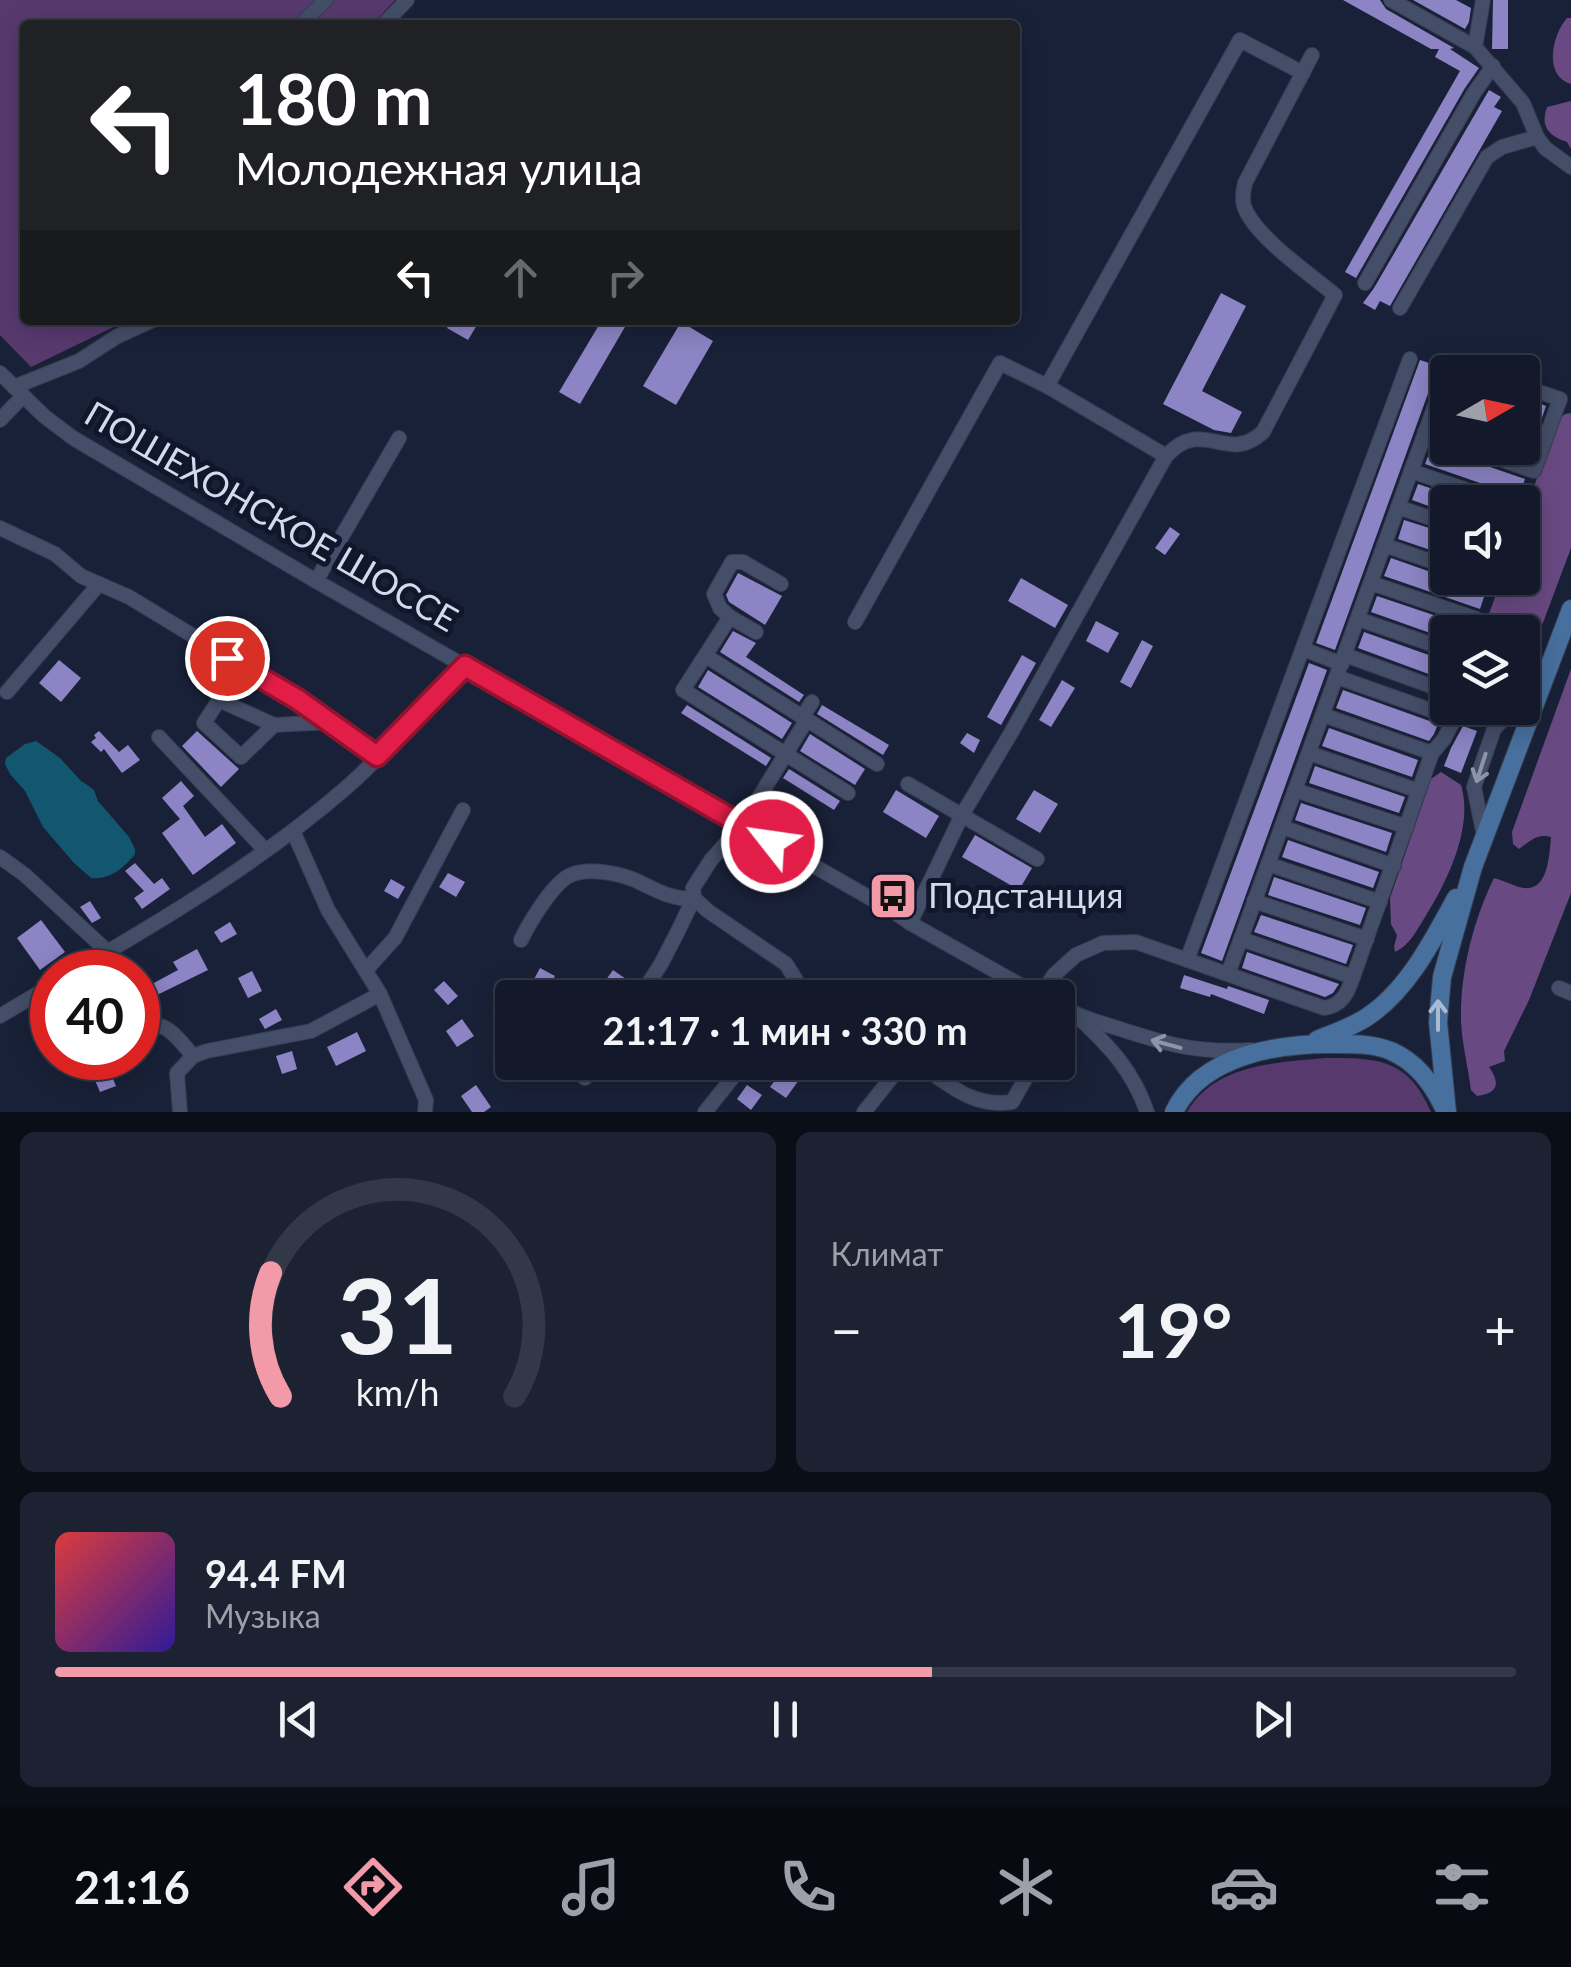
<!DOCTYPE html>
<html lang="ru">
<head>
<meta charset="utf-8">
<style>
	:root { --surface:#13192a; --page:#1c2232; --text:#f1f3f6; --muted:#9da0a8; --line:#323847; --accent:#f39aa8 }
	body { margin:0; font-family:Lato,sans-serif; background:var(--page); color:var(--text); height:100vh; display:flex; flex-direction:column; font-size:38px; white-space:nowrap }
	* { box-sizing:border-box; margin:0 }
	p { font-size:32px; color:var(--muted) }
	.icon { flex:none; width:55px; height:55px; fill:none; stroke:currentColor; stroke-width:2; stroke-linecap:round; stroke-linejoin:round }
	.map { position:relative; height:1112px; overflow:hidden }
	.details { display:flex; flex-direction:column; gap:20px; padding:20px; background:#0a0e17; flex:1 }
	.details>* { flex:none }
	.hud { position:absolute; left:20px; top:20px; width:1000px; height:305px; border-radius:10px; box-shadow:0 5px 25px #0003,0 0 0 2px var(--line); background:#202124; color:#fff; overflow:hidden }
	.needle { width:65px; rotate:81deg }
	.fabs { position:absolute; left:1430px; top:355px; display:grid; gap:20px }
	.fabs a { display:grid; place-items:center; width:110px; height:110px; border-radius:10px; background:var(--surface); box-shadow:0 5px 25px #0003,0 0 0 2px var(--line); font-size:50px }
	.speed { position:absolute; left:30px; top:950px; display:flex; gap:20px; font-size:50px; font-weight:700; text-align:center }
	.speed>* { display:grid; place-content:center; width:130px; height:130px; border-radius:50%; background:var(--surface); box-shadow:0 5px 25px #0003,0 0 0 2px var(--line); line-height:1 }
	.speed .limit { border:15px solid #d22; background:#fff; color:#111 }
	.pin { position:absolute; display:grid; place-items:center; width:85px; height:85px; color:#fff; margin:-42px; border:5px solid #fff; border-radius:50%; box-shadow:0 2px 10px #0007 }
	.me { position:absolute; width:110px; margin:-55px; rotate:300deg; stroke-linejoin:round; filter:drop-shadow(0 0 8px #0008) }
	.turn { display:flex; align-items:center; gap:35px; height:210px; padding:0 50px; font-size:45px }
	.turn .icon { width:130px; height:130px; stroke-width:2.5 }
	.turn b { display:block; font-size:70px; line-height:85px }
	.lanes { display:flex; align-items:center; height:95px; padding:0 50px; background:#0003; justify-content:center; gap:50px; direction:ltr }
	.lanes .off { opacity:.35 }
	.big { font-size:75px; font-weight:700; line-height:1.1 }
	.details .tile { flex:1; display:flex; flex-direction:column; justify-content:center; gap:15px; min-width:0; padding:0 35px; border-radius:15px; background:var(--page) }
	.details .dial { align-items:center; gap:0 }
	.dial svg { height:260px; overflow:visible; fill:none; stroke:var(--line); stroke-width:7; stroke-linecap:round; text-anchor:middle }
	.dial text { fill:var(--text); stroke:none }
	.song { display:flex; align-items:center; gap:30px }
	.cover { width:120px; height:120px; border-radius:15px; background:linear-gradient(135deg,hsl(0 70% 55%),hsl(250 70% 35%)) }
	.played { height:10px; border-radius:5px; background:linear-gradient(90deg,var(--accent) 60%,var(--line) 60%) }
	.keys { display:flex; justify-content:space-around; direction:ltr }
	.heat { display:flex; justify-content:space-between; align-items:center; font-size:55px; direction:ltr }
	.details .tiles { flex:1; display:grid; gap:20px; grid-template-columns:1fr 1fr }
	.tile:last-child { grid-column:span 2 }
	.trip { position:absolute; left:495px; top:980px; width:580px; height:100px; border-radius:10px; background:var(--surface); box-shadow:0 5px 25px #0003,0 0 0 2px var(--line); font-weight:700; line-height:100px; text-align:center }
	.dock { display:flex; height:160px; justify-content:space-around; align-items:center; background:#080a11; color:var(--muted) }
	.dock .icon { width:70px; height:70px }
	.dock .selected { color:var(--accent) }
	.dock b { font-size:45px; color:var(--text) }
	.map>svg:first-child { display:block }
</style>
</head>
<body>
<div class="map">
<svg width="1571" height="1112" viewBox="0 0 1571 1112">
	<rect width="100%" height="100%" fill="#192138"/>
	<g fill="#58396e">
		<polygon points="0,0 395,0 372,25 25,25 25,320 128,320 31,367 0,335"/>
		<path d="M 1325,1058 C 1377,1058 1408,1058 1431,1112 L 1187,1112 C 1215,1064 1275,1063 1325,1058 Z"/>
	</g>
	<g fill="#694982">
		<path d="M 1567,18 L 1571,18 L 1571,84 C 1543,76 1552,35 1567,18 Z"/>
		<path d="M 1571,101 L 1571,149 L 1567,142 C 1549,136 1540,127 1547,107 Z"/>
		<polygon points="1571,413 1571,548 1541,628 1515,632 1492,632 1486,622 1502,578 1522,578 1523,519 1556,422 1565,414"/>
		<path d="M 1571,669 L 1571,893 L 1529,1000 L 1504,1051 L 1505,1061 L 1489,1067 C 1500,1083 1499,1093 1477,1096 L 1471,1090 C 1468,1067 1462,1044 1461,1021 C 1460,973 1473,921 1494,878 C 1502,880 1508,883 1516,886 C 1548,898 1549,858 1551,837 C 1537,833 1530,841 1519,849 L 1513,844 L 1512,832 Z"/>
		<path d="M 1441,772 L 1461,785 C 1474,827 1447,882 1425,917 C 1417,930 1409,946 1395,952 L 1394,947 L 1397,935 L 1391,924 L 1390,898 L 1431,779 Z"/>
	</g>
	<path fill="#125670" d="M 36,741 L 60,758 L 80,780 L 94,790 L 98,801 L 129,837 L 135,849 L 135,854 C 124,868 110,880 91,878 L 74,863 L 43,827 L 25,791 L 10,774 L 5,764 L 6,758 L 25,744 Z"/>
	<g fill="#8c84c4">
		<polygon points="1343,0 1380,0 1386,9 1454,48 1450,49 1479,68 1465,88 1356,278 1345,272 1460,71 1435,57 1439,49 1431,49"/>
		<polygon points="1413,0 1456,0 1471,8 1469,22 1465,29"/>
		<polygon points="1493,0 1508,0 1508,49 1492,49"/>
		<polygon points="1489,90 1501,97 1494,107 1502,111 1390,306 1380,301 1375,310 1363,303 1374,288"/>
		<polygon points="1221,293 1246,306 1202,391 1242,412 1231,433 1214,430 1163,404"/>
		<polygon points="452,320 480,320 468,340 447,328"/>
		<polygon points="602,320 629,320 580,404 559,392"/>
		<polygon points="681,322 713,341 676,405 643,386"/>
		<polygon points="1420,360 1438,366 1335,650 1316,643"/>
		<polygon points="1522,397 1546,406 1541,421 1522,416"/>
		<polygon points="1522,437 1534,441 1528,458 1499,448 1522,448"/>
		<polygon points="1432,446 1449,450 1458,448 1459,454 1464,458 1525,479 1517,502 1513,502 1512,496 1506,492 1425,464"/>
		<polygon points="1418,484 1471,502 1448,502 1448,513 1412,500"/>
		<polygon points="1404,520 1448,534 1448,556 1398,539"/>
		<polygon points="1170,527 1180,534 1165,555 1155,548"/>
		<polygon points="1391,558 1445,577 1469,580 1472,586 1486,591 1480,609 1384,576"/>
		<polygon points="738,573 782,596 765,625 729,602 726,595"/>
		<polygon points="1021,578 1068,605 1055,628 1008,601"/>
		<polygon points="1377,596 1472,628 1470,632 1448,632 1447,639 1371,612"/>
		<polygon points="1096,621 1119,633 1108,653 1086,641"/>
		<polygon points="733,631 756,643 746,657 804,695 799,702 720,652"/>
		<polygon points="1364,632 1440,659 1434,676 1358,648"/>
		<polygon points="1142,640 1153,646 1131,688 1120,682"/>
		<polygon points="1022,655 1036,663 1001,725 987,717"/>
		<polygon points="59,660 81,678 61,702 39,683"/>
		<polygon points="1309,663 1327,670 1222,961 1201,953"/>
		<polygon points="708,670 792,723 782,739 698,687"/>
		<polygon points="1062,680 1075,688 1051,727 1039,720"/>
		<polygon points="1343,690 1438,724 1434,734 1429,741 1336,708"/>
		<polygon points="687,705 771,758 766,766 681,713"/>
		<polygon points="822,705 889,745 883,755 817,714"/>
		<polygon points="1463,726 1477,731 1461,773 1444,766 1451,748"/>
		<polygon points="1329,728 1418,760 1412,777 1322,746"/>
		<polygon points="99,731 119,752 128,745 140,760 122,773 104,749 101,752 91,742 96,738 94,735"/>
		<polygon points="197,731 239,769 221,787 182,746"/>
		<polygon points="967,733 980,740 974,753 960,743"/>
		<polygon points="810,734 865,769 855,785 800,751"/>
		<polygon points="1315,766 1405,797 1399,813 1309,783"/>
		<polygon points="789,769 840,801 834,810 783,778"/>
		<polygon points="181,781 194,796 183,806 205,837 222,824 236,843 193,875 162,833 180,819 162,798"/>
		<polygon points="896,790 939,816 926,838 883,812"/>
		<polygon points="1034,790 1058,804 1040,833 1016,819"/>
		<polygon points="1301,803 1392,833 1386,852 1295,820"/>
		<polygon points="975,835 1032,868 1019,890 962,857"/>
		<polygon points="1288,840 1379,872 1373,888 1282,857"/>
		<polygon points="135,863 154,884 162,878 170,889 142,909 134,898 144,891 125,871"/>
		<polygon points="448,873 465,882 456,897 439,887"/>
		<polygon points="1274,877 1366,908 1360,925 1268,895"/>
		<polygon points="391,879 405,887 398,899 384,891"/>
		<polygon points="90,901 101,918 92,923 80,907"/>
		<polygon points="1261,915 1353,945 1346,964 1254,932"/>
		<polygon points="41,920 65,952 40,970 17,938"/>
		<polygon points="230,922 237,934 221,943 214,932"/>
		<polygon points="197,949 208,970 157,995 152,984 178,970 173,962"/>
		<polygon points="1247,952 1339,984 1333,993 1325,997 1242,968"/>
		<polygon points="129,957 137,972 121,972 116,963"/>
		<polygon points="540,968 555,976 545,993 531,985"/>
		<polygon points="613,970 629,981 619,995 603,984"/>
		<polygon points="252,971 262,991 248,998 238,978"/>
		<polygon points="1184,975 1227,989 1228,986 1269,1000 1264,1014 1211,994 1210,997 1180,988"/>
		<polygon points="444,981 458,996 448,1005 434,990"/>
		<polygon points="276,1009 282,1020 265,1029 259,1019"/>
		<polygon points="462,1019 474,1036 457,1047 446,1031"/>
		<polygon points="357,1032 366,1051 336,1066 327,1047"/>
		<polygon points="292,1051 297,1069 282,1074 276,1056"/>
		<polygon points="789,1062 804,1073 786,1098 770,1087"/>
		<polygon points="110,1072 116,1086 100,1092 94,1078"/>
		<polygon points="476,1085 491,1107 484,1112 472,1112 461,1096"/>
		<polygon points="747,1085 762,1095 751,1110 737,1099"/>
	</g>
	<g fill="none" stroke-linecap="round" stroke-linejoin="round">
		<g stroke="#373c4f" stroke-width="16">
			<g id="minor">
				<polyline points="1391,0 1475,47 1523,103 1537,137 1545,148 1571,167"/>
				<polyline points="300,25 326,0"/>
				<polyline points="383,25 407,0"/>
				<polyline points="1475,47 1483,0"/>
				<polyline points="1365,283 1474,93 1493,66"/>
				<polyline points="1400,308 1487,157 1502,147 1537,137"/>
				<polyline points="0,373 44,416 73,438 316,581 891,910 910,923 1043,998"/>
				<polyline points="1047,386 1240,40 1303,73"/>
				<polyline points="14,387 79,361 116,337 153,320"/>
				<polyline points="0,420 23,396"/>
				<polyline points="1522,426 1547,434"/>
				<polyline points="1425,432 1448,440"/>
				<polyline points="1468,448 1534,471 1560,399 1522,386"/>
				<path d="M 1166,456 C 1204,415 1226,466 1263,432 L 1335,295 C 1310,274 1254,236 1244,206 C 1242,198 1243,191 1245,183 L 1312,55"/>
				<polyline points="1411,471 1503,502"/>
				<polyline points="1398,507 1448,524"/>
				<polyline points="0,528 55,554 81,576 129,597 297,699 377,756"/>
				<polyline points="1384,545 1448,567"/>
				<polyline points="1479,578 1495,583 1498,578"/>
				<polyline points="316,581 399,438"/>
				<polyline points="1371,583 1477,619"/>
				<polyline points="781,584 743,562 732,562 714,594 720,608 730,617 683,690 848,793"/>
				<polyline points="730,617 756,632"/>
				<polyline points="1358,619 1448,650"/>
				<polyline points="855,622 1000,363 1047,386 1166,456 1011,733 962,815 910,923"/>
				<polyline points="1303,649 1342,664"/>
				<polyline points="1345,655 1431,686"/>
				<polyline points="706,656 877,764"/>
				<polyline points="1337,677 1453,718"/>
				<polyline points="7,692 99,584"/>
				<polyline points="1522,698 1543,676"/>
				<polyline points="1323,715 1432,753"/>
				<polyline points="274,725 219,700 204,723 241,757 274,725 330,722"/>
				<polyline points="159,737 265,850"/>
				<polyline points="1309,753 1419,791"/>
				<polyline points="908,784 1037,859"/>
				<polyline points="1295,790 1407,827"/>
				<polyline points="1282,827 1394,866"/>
				<polyline points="293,831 328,910 380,994 426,1100 425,1112"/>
				<polyline points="1484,836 1474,787 1494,729 1514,708"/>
				<polyline points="0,857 25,875 108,952"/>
				<polyline points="1268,864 1380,902"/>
				<polyline points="694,898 708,911 786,964 796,980 797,998"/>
				<polyline points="1254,901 1367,939"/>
				<polyline points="1241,939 1353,977"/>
				<path d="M 521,940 C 529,923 551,887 567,877 C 584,866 617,873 635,880 C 654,889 673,901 694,898"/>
				<polyline points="1187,960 1410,359"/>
				<polyline points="366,970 395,938 463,810"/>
				<path d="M 73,972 C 168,917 264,859 347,787 C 389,750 426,706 465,666"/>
				<polyline points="1228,974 1449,367 1457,362 1486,372"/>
				<polyline points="1559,988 1571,993"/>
				<path d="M 1040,996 L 1054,975 L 1076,955 L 1103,943 L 1136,942 L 1324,1008 C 1342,1006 1348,992 1353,977 L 1432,753 L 1444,739 L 1460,708"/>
				<polyline points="639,998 661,964 677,933 694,898 693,888 711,860 742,825 806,721 805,713 812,702"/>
				<path d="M 1058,1005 C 1077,1016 1097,1022 1117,1028 C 1169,1045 1196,1053 1251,1050"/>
				<polyline points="0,1016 52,985"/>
				<path d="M 1079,1018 C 1110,1047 1133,1071 1147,1112"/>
				<path d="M 138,1030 C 163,1015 177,1037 193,1056"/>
				<path d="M 916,1062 C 947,1083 972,1108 1012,1102 L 1035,1062"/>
				<polyline points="585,1078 595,1062"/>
				<polyline points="180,1112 177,1073 193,1056 207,1051 311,1031 380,994"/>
				<polyline points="705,1112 745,1062"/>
				<polyline points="864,1112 904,1062"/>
			</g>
		</g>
		<g stroke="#373c4f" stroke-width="20">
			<g id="major">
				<path d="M 1317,1040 C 1334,1033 1352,1027 1367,1017 C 1408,990 1433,940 1456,898"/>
				<path d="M 1174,1112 C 1202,1054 1280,1043 1337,1044 C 1355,1044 1374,1044 1391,1051 C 1416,1062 1431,1082 1443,1106"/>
				<polyline points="1447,1112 1438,1022 1442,977 1473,867 1571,609"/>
			</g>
		</g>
		<use href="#minor" stroke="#444e68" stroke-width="14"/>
		<use href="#major" stroke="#47709e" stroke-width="18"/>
	</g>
	<defs><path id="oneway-shaft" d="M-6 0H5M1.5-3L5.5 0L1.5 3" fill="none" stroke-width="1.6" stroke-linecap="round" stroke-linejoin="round" transform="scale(2.5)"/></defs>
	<g stroke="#8c94a9">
		<use href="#oneway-shaft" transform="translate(1481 768) rotate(108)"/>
		<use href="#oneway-shaft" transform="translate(1166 1044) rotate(-165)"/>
	</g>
	<use stroke="#aabad3" href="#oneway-shaft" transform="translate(1438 1015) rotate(-90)"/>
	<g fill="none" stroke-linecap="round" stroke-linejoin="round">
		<g stroke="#92132f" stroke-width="25">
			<polyline id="route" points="227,658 297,699 377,756 465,666 772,842"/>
		</g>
		<use href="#route" stroke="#e11d48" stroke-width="18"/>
	</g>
	<defs>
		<g id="bus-square" transform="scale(2.5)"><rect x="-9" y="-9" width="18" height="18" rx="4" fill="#f39aa8" stroke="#10172d"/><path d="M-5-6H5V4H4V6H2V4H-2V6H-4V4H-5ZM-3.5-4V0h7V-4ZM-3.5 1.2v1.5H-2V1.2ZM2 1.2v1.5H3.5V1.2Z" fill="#111"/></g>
	</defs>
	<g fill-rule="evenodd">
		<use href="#bus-square" x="893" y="896"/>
	</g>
	<g text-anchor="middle" stroke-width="10" stroke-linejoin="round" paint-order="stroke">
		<g font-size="35" fill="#d5daea" stroke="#10172d">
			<text transform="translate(271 517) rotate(30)" y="12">ПОШЕХОНСКОЕ ШОССЕ</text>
		</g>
		<g font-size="35" fill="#d5daea" stroke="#10172d" text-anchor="start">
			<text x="928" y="908">Подстанция</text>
		</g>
	</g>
</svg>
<div class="fabs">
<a><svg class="needle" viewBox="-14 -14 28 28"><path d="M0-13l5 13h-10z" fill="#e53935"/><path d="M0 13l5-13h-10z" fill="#9da0a8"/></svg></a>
<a><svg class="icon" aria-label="sound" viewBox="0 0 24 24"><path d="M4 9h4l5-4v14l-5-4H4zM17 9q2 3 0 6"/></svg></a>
<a><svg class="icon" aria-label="layers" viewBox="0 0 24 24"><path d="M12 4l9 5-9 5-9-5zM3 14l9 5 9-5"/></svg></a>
</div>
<div class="speed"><div class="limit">40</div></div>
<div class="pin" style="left:227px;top:658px;background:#d93025"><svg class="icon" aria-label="arrive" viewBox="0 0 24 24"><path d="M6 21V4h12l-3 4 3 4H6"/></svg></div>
<svg class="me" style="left:772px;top:842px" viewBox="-20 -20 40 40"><circle r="17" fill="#e11d48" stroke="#fff" stroke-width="3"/><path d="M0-11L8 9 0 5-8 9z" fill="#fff"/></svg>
<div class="trip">21:17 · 1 мин · 330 m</div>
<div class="hud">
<div class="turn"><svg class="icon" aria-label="left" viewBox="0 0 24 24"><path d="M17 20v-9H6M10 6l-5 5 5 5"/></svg><div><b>180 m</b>Молодежная улица</div></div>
<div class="lanes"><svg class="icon" aria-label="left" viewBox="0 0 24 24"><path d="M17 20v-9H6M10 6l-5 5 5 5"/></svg><svg class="icon off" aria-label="ahead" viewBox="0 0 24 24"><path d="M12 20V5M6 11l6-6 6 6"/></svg><svg class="icon off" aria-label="right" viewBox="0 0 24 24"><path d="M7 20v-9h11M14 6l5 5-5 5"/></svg></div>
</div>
</div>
<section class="details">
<div class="tiles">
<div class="tile dial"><svg viewBox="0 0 100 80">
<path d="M14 69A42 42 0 1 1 86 69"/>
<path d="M14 69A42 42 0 0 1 11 31" stroke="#f39aa8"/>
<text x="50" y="56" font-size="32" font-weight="700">31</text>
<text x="50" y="72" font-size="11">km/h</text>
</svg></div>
<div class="tile"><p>Климат</p>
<div class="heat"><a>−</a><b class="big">19°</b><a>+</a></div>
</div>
<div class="tile">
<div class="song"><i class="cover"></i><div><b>94.4 FM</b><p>Музыка</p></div></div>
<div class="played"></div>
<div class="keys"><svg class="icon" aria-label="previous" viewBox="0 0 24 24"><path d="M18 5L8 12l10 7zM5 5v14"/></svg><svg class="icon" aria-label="pause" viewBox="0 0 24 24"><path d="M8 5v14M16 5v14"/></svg><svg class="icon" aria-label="next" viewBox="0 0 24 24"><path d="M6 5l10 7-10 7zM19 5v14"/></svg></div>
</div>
</div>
</section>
<nav class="dock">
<b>21:16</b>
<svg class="icon selected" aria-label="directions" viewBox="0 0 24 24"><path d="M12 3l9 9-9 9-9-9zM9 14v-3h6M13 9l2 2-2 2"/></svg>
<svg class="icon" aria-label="music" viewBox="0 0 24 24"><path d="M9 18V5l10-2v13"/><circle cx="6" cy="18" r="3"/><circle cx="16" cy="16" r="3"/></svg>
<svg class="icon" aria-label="phone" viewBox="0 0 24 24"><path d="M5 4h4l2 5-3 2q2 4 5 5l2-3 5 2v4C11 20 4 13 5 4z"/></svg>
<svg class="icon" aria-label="climate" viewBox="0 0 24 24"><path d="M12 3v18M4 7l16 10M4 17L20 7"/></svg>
<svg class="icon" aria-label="car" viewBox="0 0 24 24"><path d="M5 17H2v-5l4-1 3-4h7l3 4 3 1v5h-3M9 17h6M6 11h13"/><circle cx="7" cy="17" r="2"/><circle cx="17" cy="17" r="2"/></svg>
<svg class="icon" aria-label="filters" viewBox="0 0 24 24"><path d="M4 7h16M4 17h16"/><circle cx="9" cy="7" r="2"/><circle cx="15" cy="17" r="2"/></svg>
</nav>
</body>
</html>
